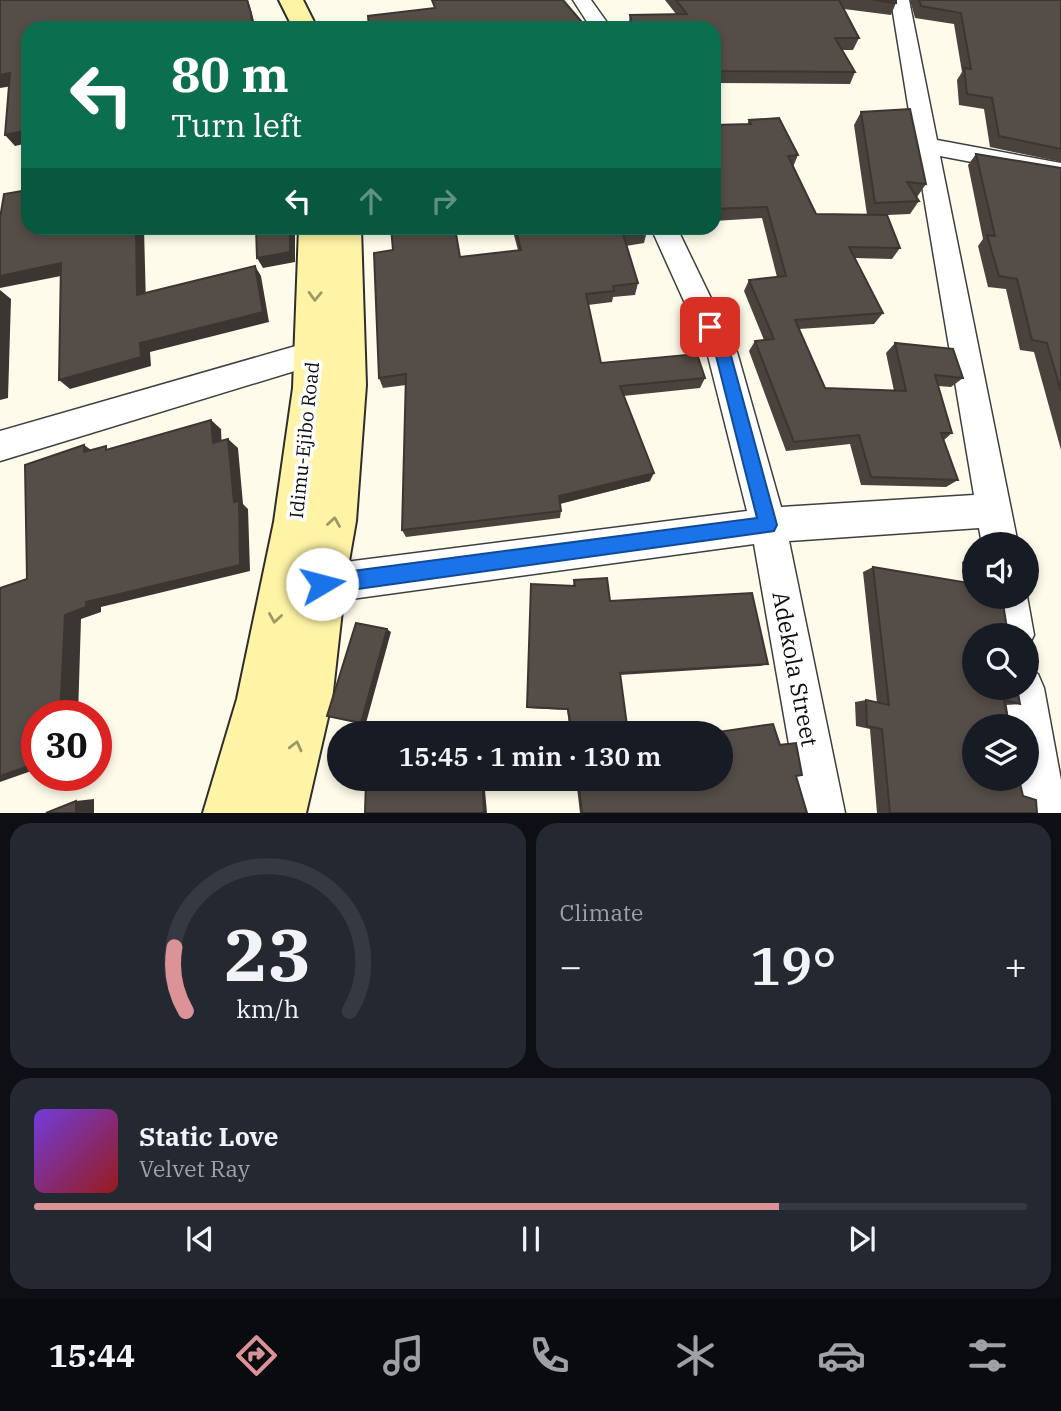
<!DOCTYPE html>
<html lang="en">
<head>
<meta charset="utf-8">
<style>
	:root { --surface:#171b24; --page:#242831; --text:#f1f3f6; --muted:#9ea1a6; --line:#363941; --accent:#dc9398 }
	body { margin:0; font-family:"IBM Plex Serif",serif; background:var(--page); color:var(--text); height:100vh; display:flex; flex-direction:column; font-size:26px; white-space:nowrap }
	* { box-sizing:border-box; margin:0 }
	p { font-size:23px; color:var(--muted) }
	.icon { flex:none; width:38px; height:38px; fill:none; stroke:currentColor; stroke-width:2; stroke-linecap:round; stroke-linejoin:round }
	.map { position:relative; height:813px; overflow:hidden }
	.sheet { display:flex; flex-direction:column; gap:10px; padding:10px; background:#0d0f14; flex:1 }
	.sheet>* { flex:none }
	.top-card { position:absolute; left:21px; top:21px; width:700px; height:214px; border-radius:21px; box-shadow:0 4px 10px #0003; background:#0b6e4f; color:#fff; overflow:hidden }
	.controls { position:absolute; left:962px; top:532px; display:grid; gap:14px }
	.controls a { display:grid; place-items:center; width:77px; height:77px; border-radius:50%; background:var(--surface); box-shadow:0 4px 10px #0003; font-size:35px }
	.speed { position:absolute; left:21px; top:700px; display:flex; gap:14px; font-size:35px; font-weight:700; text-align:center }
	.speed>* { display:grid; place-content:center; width:91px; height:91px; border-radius:50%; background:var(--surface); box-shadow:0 4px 10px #0003; line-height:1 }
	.speed .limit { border:10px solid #d22; background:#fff; color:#111 }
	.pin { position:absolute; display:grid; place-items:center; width:60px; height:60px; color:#fff; margin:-30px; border-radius:14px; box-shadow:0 4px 10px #0006 }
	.me { position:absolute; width:77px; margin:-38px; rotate:82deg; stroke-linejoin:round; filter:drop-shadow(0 0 5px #0008) }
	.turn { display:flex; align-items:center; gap:24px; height:147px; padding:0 35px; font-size:32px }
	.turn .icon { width:91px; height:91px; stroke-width:2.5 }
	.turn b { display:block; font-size:49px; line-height:60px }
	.lanes { display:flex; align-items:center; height:66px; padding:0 35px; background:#0003; justify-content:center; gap:35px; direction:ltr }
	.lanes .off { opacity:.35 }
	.big { font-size:52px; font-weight:600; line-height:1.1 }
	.sheet .widget { flex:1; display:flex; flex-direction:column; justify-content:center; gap:10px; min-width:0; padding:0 24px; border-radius:21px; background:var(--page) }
	.sheet .dial { align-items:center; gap:0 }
	.dial svg { height:182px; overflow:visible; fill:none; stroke:var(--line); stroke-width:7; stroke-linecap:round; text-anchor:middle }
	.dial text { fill:var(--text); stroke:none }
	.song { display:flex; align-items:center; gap:21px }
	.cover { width:84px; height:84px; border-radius:10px; background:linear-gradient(135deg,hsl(260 70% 55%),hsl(0 70% 35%)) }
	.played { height:7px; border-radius:4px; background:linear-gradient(90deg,var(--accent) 75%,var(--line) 75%) }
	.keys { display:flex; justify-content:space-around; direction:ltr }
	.heat { display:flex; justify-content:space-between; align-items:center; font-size:38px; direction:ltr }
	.sheet .tiles { flex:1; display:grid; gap:10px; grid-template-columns:1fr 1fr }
	.widget:last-child { grid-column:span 2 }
	.trip { position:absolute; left:327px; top:721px; width:406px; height:70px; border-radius:35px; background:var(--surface); box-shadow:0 4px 10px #0003; font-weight:600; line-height:70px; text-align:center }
	.tabs { display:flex; height:112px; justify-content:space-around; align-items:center; background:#090b0e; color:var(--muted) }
	.tabs .icon { width:49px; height:49px }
	.tabs .active { color:var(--accent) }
	.tabs b { font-size:32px; color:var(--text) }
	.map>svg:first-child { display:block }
</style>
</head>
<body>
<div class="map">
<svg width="1061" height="813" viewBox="0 0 1061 813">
	<rect width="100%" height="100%" fill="#fffbea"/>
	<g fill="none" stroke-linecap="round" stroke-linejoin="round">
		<g stroke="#3f3f3f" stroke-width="3">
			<g id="street">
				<polygon points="573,0 591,0 611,28 591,28"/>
				<polygon points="891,0 909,0 937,140 1061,163 1061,179 940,156 1018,544 982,544 979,528 789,541 845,813 801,813 754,544 322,603 309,597 303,584 309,571 322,565 747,511 707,352 651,228 677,228 737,352 781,507 974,495 916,150 912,145 914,142"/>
				<polygon points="313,341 324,344 328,353 324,362 0,461 0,431"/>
				<polygon points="1027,596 1034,635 1027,649 1027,635 996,635 990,597"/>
				<polygon points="1027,669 1038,674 1044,688 1061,780 1061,813 1023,813 1018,779 1027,779 1027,726 1010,726 1004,688 1027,688"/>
			</g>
		</g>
		<g stroke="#2e2e2e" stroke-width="4">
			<g id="secondary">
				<polygon points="279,0 303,0 317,28 293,28"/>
				<polygon points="299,228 361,228 366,385 356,521 345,584 332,700 306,813 203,813 237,699 274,522 293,388"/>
			</g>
		</g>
		<use href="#street" fill="#fff" fill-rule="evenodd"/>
		<use href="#secondary" fill="#fff4a5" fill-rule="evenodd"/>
	</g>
	<g fill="#49423d">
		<polygon points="665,0 896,0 896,3 891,15 844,9 859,38 853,50 842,50 855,72 850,84 714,83 714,28 628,28 630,15 676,14"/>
		<polygon points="910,0 1061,0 1061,162 990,147 984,109 959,105 957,80 962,72 954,24 915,18"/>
		<polygon points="861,112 926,184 917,197 919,201 910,214 887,215 900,248 892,259 855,258 883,313 874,324 799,329 825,388 894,391 886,353 895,343 963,378 951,387 938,386 952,433 944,440 958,480 946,487 861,485 850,444 786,451 749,351 755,341 764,340 744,291 749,280 777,277 762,218 714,221 714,125 747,125 749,120 798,155 793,167 816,214 867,215 854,125"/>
		<polygon points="976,154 1061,168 1061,450 1034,352 1020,350 1006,289 988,287 978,246 983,239 968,165"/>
		<polygon points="512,228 646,228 647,231 644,243 626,246 638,283 635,295 613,297 612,302 588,305 601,363 705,378 700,388 623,396 650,481 560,504 561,511 560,518 406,537 402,530 406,385 383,388 379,378 393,250 460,257 518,250"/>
		<polygon points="975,556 975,597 1020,704 1005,705 1023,796 1037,813 877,813 870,729 856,726 855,702 866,700 877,703 863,572 873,567 965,583 962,562"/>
		<polygon points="574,580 610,601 768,664 760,666 620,675 628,733 570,733 567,710 528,708 531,584 573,586"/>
		<polygon points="773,724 779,744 796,743 796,776 807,813 580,813 576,779 721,779 721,733 708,733"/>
	</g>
	<g fill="#3c3632">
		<polygon points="247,0 248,0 256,28 253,28"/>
		<polygon points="10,73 19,85 0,88 0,75"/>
		<polygon points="28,130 28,143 15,146 5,135"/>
		<polygon points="136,228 144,228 146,305 137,295"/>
		<polygon points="290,228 295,228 295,262 263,268 257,258"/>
		<polygon points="61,263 71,274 0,288 0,276"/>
		<polygon points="255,266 261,276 269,322 150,352 151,366 70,389 59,380 140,343"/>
		<polygon points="0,290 11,299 8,398 0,400"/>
		<polygon points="211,420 221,429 222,452 213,443"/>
		<polygon points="228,439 238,448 243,504 248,509 250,571 101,607 101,612 81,619 78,716 60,716 65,615 86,602 234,502"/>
		<polygon points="84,445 97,454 84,452"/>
		<polygon points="654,473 650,481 558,504 559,496"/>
		<polygon points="387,629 391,632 366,723 361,723"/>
		<polygon points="37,763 37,769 0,782 0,776"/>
		<polygon points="482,779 484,779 487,813 484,813"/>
		<polygon points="94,799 94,813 76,813 76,801"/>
	</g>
	<g fill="#554d47" stroke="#3c3632" stroke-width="2">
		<polygon points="0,0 247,0 251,13 253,28 28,28 28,130 5,135 10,73 0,75"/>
		<polygon points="432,0 563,0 587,28 369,28 368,16 435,8"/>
		<polygon points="676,0 839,0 859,38 835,38 855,72 714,71 714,28 633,28 630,15 687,14"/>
		<polygon points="873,0 896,0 896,3"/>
		<polygon points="919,0 1061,0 1061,149 999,136 992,98 967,94 964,68 971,69 961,13 921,6"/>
		<polygon points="910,109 926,184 907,182 919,201 875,203 861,112"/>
		<polygon points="779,118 798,155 788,156 816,214 887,215 900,248 849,247 883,313 795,320 825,388 906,391 895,343 953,349 963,378 935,375 952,433 941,433 958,480 871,477 859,435 794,442 755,341 774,339 749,280 786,276 767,207 714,209 714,125 751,124 749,120"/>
		<polygon points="976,154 1061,168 1061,391 1047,343 1032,340 1017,279 999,276 987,235 995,236"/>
		<polygon points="28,190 28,228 136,228 137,295 255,266 263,312 140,343 141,357 59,380 61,263 0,276 0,218 4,194"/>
		<polygon points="256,228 290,228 290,252 257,258"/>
		<polygon points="391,228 455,228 460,257 521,250 515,228 646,228 647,231 623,234 638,283 613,286 614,291 586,294 601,363 697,354 705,378 620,386 654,473 559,496 561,511 402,530 406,374 379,378 374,253 393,250"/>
		<polygon points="211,420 213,443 228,439 234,502 239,501 240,565 86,602 86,607 65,615 60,716 37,716 37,763 0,776 0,588 27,579 25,465 84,445 84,452 106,446 106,450"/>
		<polygon points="873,567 975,584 975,597 1002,597 1008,635 975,635 975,688 1017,688 1020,704 1004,700 1009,726 975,726 975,779 1019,779 1023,796 1036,800 1037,813 890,813 882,729 867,726 866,700 889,705"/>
		<polygon points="607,578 610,601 752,593 768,664 620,673 628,733 572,733 568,709 527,707 531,584 575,586 574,580"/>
		<polygon points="356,623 387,629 361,723 327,716"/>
		<polygon points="773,724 780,745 796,743 802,775 796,776 807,813 582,813 578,779 721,779 721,733 712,733"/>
		<polygon points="366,779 482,779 484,813 365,813"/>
		<polygon points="76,801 76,813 46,813"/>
	</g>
	<defs><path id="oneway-chevron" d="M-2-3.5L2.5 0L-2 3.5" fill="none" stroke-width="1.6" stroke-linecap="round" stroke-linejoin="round" transform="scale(1.75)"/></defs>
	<g stroke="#9e9768">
		<use href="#oneway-chevron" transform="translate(315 296) rotate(92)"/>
		<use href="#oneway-chevron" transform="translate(334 522) rotate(-81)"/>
		<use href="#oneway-chevron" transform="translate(275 618) rotate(99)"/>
		<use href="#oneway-chevron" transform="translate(296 746) rotate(-76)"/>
	</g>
	<polygon fill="#1a73e8" stroke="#114b97" stroke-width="2" points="710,321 716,323 730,352 777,525 774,531 322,594 315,591 313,584 315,578 322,575 757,518 715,352 703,327"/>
	<g text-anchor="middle" stroke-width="7" stroke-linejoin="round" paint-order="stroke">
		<g font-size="19" fill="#0c0c0c" stroke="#fff">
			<text transform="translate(304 440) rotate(-84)" y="7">Idimu-Ejibo Road</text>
		</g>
		<g font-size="23" fill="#0c0c0c" stroke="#fff">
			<text transform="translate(795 669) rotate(79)" y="8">Adekola Street</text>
		</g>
	</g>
</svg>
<div class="controls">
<a><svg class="icon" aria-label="sound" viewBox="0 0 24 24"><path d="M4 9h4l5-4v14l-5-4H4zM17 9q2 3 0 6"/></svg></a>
<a><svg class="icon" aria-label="search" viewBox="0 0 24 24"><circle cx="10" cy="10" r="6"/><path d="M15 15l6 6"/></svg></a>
<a><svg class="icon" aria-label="layers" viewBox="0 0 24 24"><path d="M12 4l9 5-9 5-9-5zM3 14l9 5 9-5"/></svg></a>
</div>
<div class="speed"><div class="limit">30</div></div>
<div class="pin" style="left:710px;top:327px;background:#d93025"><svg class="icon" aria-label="arrive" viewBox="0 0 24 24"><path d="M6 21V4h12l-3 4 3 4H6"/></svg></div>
<svg class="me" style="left:322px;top:584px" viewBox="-20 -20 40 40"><circle r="19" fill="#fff"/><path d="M0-13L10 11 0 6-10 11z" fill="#1a73e8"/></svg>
<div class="trip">15:45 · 1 min · 130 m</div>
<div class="top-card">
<div class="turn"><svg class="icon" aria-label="left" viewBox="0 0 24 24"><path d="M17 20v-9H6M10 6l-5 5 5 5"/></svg><div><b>80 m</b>Turn left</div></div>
<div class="lanes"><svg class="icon" aria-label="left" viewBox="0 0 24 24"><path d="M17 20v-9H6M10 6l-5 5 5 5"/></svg><svg class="icon off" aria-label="ahead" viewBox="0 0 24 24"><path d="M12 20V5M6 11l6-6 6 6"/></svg><svg class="icon off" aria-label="right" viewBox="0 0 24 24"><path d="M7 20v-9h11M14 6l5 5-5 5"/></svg></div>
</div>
</div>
<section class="sheet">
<div class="tiles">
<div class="widget dial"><svg viewBox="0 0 100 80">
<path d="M14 69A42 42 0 1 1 86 69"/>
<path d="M14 69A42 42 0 0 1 9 41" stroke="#dc9398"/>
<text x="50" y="56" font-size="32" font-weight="700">23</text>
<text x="50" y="72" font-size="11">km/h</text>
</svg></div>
<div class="widget"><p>Climate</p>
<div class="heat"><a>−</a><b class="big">19°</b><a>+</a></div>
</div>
<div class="widget">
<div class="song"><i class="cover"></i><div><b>Static Love</b><p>Velvet Ray</p></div></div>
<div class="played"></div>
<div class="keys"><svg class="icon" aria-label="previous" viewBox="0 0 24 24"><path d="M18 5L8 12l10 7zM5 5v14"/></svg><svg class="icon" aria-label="pause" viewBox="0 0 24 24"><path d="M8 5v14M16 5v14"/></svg><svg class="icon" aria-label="next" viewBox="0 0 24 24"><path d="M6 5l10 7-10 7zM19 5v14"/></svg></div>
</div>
</div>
</section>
<nav class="tabs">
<b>15:44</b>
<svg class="icon active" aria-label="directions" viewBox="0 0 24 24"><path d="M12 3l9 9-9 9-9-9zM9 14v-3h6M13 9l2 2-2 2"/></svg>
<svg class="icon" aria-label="music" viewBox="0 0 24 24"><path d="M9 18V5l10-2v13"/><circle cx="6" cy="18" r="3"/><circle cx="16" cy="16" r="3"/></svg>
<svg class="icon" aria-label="phone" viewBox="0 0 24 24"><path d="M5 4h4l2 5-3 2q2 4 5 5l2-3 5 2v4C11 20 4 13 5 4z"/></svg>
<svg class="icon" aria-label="climate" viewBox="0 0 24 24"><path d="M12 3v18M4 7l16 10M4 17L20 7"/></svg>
<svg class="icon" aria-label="car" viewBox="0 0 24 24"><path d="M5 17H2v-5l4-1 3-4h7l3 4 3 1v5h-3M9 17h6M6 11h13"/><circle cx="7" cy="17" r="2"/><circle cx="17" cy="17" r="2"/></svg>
<svg class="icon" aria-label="filters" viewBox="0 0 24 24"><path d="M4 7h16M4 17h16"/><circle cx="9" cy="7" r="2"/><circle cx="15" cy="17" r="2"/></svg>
</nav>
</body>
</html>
